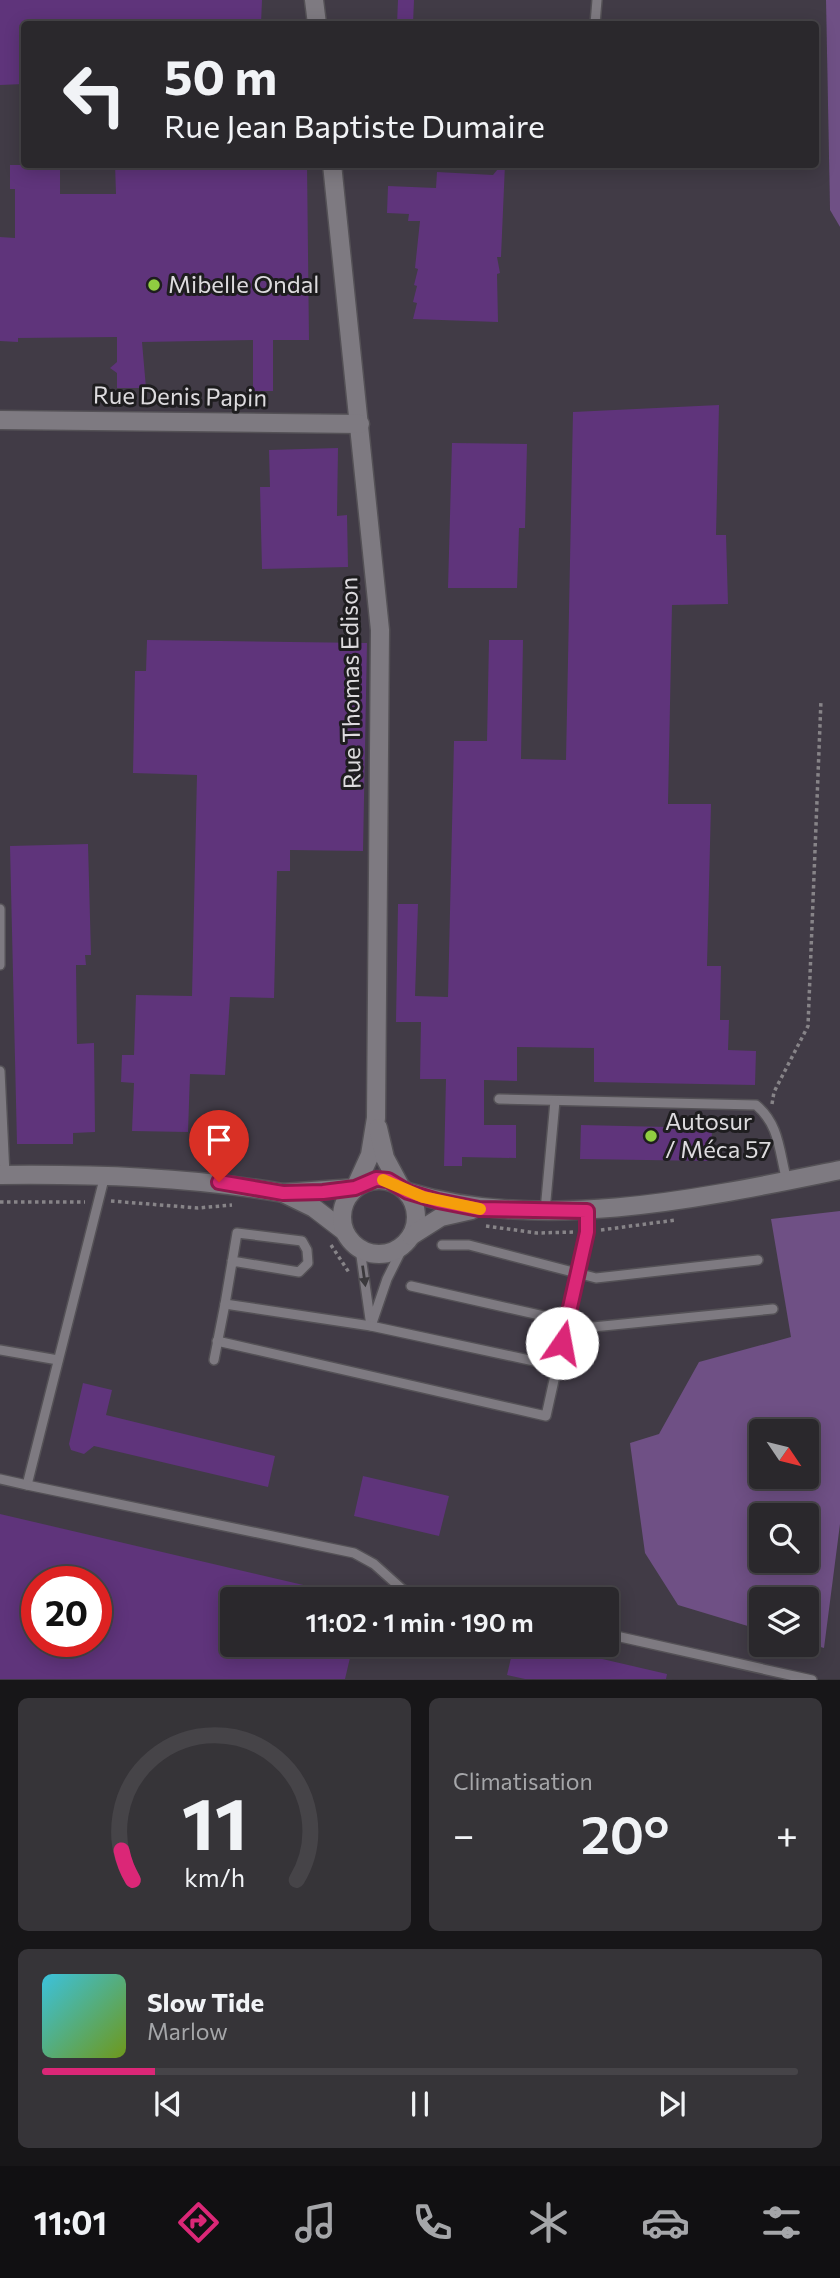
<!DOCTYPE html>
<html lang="fr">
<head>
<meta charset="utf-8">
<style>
	:root { --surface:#2a282c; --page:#363438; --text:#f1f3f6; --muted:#a5a6a9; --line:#464448; --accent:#db2777 }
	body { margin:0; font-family:Commissioner,sans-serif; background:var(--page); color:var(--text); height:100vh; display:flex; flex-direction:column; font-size:26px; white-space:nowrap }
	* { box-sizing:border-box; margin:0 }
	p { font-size:23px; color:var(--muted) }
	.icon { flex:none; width:38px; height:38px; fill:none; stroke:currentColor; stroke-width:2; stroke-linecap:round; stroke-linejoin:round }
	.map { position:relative; height:1680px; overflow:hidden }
	.side { display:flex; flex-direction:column; gap:18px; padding:18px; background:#171618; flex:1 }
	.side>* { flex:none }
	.banner { position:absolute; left:21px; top:21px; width:798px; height:147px; border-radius:7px; box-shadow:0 4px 18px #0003,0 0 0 2px var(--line); background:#2a282c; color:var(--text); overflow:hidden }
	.needle { width:46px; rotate:125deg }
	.tools { position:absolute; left:749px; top:1419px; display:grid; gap:14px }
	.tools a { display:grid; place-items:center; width:70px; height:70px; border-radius:7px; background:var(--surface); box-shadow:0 4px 18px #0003,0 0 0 2px var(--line); font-size:35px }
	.speed { position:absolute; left:21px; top:1566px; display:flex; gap:14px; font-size:35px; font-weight:700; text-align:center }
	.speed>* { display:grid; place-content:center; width:91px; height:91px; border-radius:50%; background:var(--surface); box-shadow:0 4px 18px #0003,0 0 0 2px var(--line); line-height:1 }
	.speed .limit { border:10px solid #d22; background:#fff; color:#111 }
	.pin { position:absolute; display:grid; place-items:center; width:60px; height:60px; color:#fff; margin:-72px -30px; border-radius:50% 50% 50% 0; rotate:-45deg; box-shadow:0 0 7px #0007 }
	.pin .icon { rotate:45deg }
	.me { position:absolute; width:77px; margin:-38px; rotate:12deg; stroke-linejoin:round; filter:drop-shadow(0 0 5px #0008) }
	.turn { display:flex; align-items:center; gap:24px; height:147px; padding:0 28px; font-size:32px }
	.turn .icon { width:91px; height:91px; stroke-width:2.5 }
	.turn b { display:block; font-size:49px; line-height:60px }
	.big { font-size:52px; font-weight:600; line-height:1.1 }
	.side .card { flex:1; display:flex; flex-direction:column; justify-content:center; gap:10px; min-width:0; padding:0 24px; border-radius:10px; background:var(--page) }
	.side .dial { align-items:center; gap:0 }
	.dial svg { height:182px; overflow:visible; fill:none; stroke:var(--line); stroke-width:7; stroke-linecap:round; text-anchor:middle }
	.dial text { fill:var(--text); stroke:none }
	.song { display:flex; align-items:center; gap:21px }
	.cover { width:84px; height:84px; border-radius:10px; background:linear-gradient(135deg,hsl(190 70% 55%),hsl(80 70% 35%)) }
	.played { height:7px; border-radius:4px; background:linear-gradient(90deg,var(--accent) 15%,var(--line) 15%) }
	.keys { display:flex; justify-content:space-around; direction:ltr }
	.heat { display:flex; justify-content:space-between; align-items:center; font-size:38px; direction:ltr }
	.side .tiles { flex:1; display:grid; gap:18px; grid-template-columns:1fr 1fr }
	.card:last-child { grid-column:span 2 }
	.trip { position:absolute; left:220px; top:1587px; width:399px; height:70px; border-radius:7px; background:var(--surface); box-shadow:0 4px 18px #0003,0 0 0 2px var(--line); font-weight:600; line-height:70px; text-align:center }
	.dock { display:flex; height:112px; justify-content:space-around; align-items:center; background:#111012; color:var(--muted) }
	.dock .icon { width:49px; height:49px }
	.dock .active { color:var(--accent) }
	.dock b { font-size:32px; color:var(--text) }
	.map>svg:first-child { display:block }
</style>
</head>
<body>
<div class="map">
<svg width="840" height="1680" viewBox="0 0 840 1680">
	<rect width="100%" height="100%" fill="#38353a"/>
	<path fill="#413b46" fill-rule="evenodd" d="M 0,0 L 826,0 L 830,210 L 840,227 L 840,1679 L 0,1680 ZM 24,24 L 816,24 L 816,164 L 24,164 ZM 761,1432 L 807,1432 L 807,1477 L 761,1477 ZM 761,1516 L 807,1516 L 807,1561 L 761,1561 ZM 37,1582 L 96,1582 L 96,1642 L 37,1642 ZM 233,1600 L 607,1600 L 607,1645 L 233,1645 ZM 761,1600 L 807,1600 L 807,1645 L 761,1645 Z"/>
	<g fill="#6f5085" fill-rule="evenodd">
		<polygon points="826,0 840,0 840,227 830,210"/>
		<path d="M 840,1211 L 840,1524 L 824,1648 L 807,1643 L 807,1600 L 761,1600 L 761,1630 L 678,1605 L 645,1553 L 630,1443 L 659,1434 L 699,1362 L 791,1337 L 771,1219 ZM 761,1432 L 807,1432 L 807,1477 L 761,1477 ZM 761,1516 L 807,1516 L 807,1561 L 761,1561 Z"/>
	</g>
	<g fill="#5f347b" fill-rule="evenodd">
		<polygon points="0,0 262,0 261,24 24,24 24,84 0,85"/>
		<polygon points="398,0 414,0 413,24 397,24"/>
		<polygon points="115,164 307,164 309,340 273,340 273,391 253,391 253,340 142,342 146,388 117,388 117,373 110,368 117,362 117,337 18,338 18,342 0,341 0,237 15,238 15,189 10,189 10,165 60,165 60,194 116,194"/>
		<polygon points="502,164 505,164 501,257 497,257 500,273 497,274 498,322 413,319 417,303 413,302 417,286 414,285 418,269 415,268 420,221 408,221 409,214 387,213 388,186 436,188 437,172 493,175"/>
		<polygon points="719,405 716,535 726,535 728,604 672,605 668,804 711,804 707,966 721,966 720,1020 729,1020 728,1050 756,1051 755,1085 594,1082 594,1048 517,1047 517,1081 484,1080 484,1125 516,1125 516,1158 462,1157 462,1166 444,1166 446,1079 420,1079 421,1022 396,1022 398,904 418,904 415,996 448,997 454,741 487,741 489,640 523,640 521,759 566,760 573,412"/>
		<polygon points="452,443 527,444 525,528 519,528 517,588 448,588"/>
		<polygon points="338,448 337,516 347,515 348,567 262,569 260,487 270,487 269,450"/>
		<polygon points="147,640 367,643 363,851 290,850 290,871 277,871 274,998 230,997 225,1075 190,1074 188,1132 132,1131 134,1083 121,1082 122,1055 134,1055 136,995 192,996 197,775 133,773 135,671 146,671"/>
		<polygon points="88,844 91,955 85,955 86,965 76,965 77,1044 94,1043 95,1132 73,1133 73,1144 17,1144 10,846"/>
		<polygon points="581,1125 712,1128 711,1161 580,1159"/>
		<polygon points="83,1383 112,1390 106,1415 275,1456 268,1487 94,1446 84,1454 71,1450 69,1444"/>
		<polygon points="363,1476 449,1496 439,1536 354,1516"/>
		<path d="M 0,1514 L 342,1594 L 341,1600 L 233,1600 L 233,1645 L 353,1645 L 345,1679 L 0,1679 ZM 37,1582 L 96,1582 L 96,1642 L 37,1642 Z"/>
		<polygon points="514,1645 542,1645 667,1674 666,1679 525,1679 507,1675"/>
	</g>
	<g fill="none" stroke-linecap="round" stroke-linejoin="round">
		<g stroke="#545156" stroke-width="12">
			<g id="service">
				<polyline points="595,24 597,0"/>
				<polyline points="0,909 0,965"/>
				<polyline points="0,1071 5,1175"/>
				<path d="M 499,1099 L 756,1105 C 780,1125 779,1152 787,1181"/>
				<polyline points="105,1175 27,1485 354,1553 374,1564 403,1590 447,1600"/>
				<polyline points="545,1211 555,1101"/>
				<polyline points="442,1245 469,1245 596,1278 758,1260"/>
				<polyline points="360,1249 371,1326 387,1279 404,1245"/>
				<polyline points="232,1261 299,1272 308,1263 307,1250 302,1241 237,1233 225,1304 371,1326 557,1366"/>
				<polyline points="411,1286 593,1327 773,1309"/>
				<polyline points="217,1341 546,1416 587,1232 587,1211"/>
				<polyline points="0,1350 58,1360"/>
				<polyline points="214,1360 225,1304"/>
				<polyline points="0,1479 27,1485"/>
				<polyline points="607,1634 812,1680"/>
			</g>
		</g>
		<g stroke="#545156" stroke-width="21">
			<g id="minor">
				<polyline points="314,0 317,24"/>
				<polyline points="332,164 380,630 376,1118 370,1155 355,1188 283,1193 314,1208 344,1231"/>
				<polyline points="0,420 360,424"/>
				<polyline points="378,1128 385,1158 399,1184"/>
				<path d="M 0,1175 C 96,1174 189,1177 283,1193"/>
				<circle cx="379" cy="1217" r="37"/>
				<path d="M 408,1192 C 544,1233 703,1198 840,1170"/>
				<polyline points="411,1236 441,1217 472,1210"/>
			</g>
		</g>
		<g stroke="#878488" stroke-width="3.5" stroke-dasharray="3.5 3.5" stroke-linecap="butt">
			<polyline points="772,1104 774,1092 808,1026 821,700"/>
			<polyline points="111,1201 198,1208 232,1205"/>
			<polyline points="0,1202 85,1202"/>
			<polyline points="486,1226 537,1233 576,1232"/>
			<polyline points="601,1230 676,1220"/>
			<polyline points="331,1245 350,1274"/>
		</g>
		<use href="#service" stroke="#7e7a81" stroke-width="9"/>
		<use href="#minor" stroke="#7e7a81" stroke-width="18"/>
	</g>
	<defs><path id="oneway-solid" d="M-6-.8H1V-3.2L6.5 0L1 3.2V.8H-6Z" transform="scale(1.75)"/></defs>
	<use fill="#3b393c" href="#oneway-solid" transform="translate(364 1276) rotate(82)"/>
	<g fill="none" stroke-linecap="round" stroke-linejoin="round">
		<g stroke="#8e194d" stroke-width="18">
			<polyline id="route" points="219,1182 283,1193 323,1192 355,1188 376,1179 388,1180 408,1192 438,1201 479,1209 587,1211 587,1232 562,1343"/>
		</g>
		<use href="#route" stroke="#db2777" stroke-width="12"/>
		<polyline stroke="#f59e0b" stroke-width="12" points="383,1180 423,1197 480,1209"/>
	</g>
	<g fill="#90cd41" stroke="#1e1d1f" stroke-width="2.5">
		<circle cx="154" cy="285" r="7"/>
		<circle cx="651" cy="1136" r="7"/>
	</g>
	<g text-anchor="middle" stroke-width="6" stroke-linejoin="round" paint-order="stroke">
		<g font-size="24" fill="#dddbde" stroke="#1e1d1f" text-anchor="start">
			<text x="168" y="293">Mibelle Ondal</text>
			<text x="665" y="1130">Autosur<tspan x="665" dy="28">/ Méca 57</tspan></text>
		</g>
		<g font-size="24" fill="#dddbde" stroke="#1e1d1f">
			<text transform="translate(180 397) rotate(1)" y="8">Rue Denis Papin</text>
			<text transform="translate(351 683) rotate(-91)" y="8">Rue Thomas Edison</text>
		</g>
	</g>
</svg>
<div class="tools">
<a><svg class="needle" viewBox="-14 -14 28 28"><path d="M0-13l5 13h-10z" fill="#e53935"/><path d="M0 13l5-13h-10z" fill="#a5a6a9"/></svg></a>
<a><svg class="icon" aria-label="search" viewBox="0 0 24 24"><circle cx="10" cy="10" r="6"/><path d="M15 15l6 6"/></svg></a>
<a><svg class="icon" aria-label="layers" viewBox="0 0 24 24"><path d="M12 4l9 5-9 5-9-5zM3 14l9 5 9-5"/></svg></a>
</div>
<div class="speed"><div class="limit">20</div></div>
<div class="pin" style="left:219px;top:1182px;background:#d93025"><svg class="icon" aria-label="arrive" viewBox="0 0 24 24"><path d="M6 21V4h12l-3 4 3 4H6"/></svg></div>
<svg class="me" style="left:562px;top:1343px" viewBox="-20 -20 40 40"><circle r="19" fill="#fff"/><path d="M0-13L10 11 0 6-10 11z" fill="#db2777"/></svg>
<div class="trip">11:02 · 1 min · 190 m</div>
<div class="banner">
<div class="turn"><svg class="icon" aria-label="left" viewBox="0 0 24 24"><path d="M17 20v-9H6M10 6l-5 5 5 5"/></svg><div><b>50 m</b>Rue Jean Baptiste Dumaire</div></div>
</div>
</div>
<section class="side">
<div class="tiles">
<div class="card dial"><svg viewBox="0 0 100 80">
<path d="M14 69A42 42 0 1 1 86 69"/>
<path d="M14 69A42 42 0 0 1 9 56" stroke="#db2777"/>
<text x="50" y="56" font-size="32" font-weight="700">11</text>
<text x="50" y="72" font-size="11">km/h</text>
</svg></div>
<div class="card"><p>Climatisation</p>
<div class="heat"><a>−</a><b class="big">20°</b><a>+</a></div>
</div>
<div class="card">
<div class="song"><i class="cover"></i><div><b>Slow Tide</b><p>Marlow</p></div></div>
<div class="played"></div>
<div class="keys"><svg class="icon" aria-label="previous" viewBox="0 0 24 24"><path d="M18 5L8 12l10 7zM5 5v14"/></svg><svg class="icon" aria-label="pause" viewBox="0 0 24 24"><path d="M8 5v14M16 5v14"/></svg><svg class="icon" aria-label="next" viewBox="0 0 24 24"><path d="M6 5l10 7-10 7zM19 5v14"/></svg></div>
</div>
</div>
</section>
<nav class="dock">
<b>11:01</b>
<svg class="icon active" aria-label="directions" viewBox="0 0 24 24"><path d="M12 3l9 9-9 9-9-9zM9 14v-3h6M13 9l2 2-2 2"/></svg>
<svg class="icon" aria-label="music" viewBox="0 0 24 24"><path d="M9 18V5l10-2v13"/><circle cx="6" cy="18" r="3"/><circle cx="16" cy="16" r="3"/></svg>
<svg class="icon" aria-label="phone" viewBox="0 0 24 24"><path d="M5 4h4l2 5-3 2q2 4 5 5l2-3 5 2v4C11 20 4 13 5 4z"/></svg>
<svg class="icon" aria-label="climate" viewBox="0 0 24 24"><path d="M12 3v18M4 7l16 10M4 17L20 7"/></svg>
<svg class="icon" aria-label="car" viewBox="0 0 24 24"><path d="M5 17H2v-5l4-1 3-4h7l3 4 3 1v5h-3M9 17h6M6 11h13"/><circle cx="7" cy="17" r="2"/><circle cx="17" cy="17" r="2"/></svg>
<svg class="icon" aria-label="filters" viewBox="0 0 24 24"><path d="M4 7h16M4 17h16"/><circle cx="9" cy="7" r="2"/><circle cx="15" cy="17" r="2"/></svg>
</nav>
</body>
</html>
